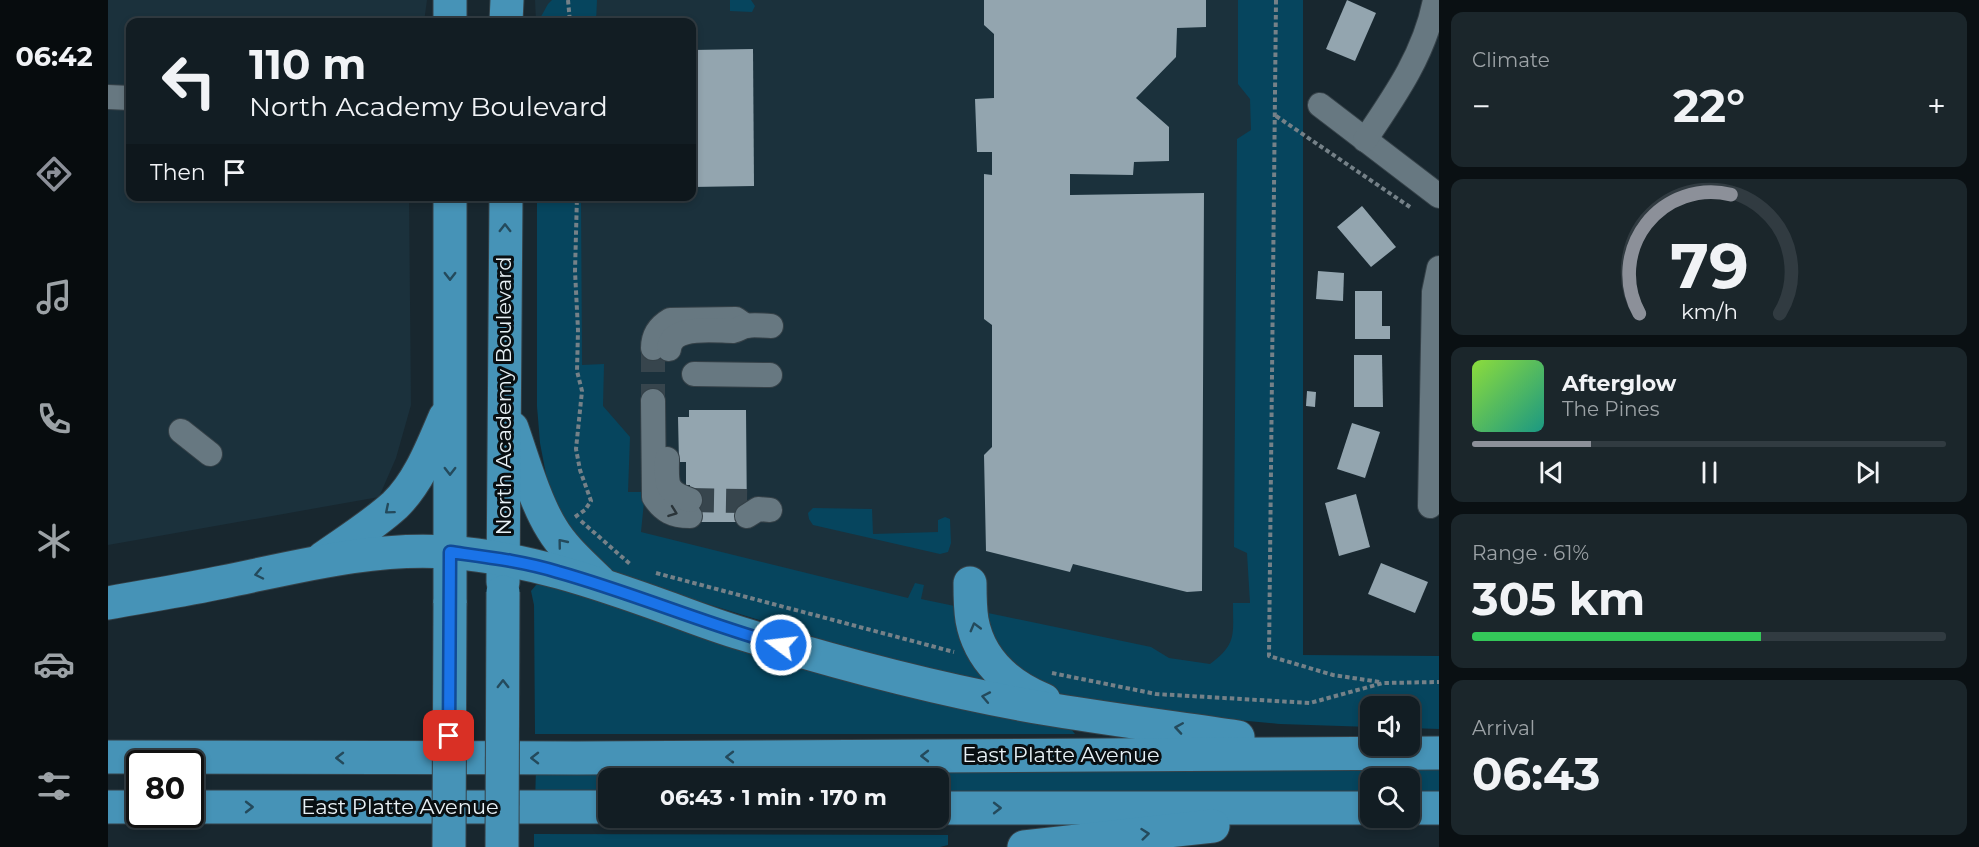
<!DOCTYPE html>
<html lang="en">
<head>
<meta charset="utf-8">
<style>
	:root { --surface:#121d23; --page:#1b262b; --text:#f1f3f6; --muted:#9ca2a6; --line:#313b41; --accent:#8c9099 }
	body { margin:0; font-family:Montserrat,sans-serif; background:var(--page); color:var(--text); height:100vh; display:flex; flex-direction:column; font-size:22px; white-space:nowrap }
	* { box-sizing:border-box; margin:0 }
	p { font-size:20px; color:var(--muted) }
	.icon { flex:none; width:33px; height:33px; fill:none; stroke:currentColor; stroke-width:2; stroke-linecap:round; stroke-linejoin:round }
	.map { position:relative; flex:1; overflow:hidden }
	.sheet { display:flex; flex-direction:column; gap:12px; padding:12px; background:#0a1013; width:540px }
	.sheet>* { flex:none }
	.banner { position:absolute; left:18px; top:18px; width:570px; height:183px; border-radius:12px; box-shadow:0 3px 9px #0003,0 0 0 2px var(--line); background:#121d23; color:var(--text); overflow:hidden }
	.tools { position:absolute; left:1252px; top:696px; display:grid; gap:12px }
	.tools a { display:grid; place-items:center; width:60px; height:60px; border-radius:12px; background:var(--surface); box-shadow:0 3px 9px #0003,0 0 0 2px var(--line); font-size:30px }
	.speed { position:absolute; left:18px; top:750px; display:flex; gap:12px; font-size:30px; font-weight:700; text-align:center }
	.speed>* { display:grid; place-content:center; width:78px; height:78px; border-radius:50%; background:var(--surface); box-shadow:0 3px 9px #0003,0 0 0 2px var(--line); line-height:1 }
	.speed .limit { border:3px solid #111; border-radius:9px; background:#fff; color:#111 }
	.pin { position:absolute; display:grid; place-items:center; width:51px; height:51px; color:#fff; margin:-26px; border-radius:12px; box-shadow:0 3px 9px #0006 }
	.me { position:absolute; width:66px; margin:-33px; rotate:285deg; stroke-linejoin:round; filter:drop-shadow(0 0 4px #0008) }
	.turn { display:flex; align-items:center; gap:21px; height:126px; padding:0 24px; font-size:27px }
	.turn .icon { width:78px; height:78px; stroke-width:2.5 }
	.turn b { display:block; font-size:42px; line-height:51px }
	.then { display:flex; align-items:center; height:57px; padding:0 24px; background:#0003; gap:12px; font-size:22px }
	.big { font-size:45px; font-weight:700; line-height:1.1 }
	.sheet .card { flex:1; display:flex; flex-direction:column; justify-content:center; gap:9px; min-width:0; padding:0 21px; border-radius:12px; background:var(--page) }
	.sheet .dial { align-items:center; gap:0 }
	.dial svg { height:156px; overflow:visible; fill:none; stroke:var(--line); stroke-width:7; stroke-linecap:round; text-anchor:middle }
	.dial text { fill:var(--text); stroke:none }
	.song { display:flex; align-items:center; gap:18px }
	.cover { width:72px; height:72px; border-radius:9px; background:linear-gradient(135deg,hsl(90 70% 55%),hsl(170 70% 35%)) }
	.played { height:6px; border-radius:3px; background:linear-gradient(90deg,var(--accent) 25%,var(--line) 25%) }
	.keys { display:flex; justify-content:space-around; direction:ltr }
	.heat { display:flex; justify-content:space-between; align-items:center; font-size:33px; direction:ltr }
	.charge { height:9px; border-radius:4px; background:linear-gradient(90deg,#34c759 61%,var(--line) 0) }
	.trip { position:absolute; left:490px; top:768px; width:351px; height:60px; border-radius:12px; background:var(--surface); box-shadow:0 3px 9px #0003,0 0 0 2px var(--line); font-weight:700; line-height:60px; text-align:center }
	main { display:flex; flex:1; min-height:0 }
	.tabs { display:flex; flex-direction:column; width:108px; justify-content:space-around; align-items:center; background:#070c0e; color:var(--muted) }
	.tabs .icon { width:42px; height:42px }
	.tabs .active { color:var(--accent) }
	.tabs b { font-size:27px; color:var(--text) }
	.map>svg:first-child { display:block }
</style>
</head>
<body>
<main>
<nav class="tabs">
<b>06:42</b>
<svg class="icon active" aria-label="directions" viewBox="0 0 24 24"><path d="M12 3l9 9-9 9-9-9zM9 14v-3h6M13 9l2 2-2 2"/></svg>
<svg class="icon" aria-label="music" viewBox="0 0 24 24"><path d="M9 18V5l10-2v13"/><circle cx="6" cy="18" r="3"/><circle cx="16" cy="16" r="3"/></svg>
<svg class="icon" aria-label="phone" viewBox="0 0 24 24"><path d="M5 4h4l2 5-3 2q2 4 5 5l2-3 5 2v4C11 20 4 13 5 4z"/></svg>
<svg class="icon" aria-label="climate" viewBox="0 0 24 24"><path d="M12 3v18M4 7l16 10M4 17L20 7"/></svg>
<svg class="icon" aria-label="car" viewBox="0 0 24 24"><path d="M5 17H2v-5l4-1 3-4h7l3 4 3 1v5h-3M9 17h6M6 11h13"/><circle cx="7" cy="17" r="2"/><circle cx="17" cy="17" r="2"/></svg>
<svg class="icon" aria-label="filters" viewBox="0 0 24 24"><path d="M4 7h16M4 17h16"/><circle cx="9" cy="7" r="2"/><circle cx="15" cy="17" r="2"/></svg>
</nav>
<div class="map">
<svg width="1331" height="847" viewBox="0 0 1331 847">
	<rect width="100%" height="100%" fill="#18272f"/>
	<g fill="#1b313c">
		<polygon points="0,0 319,0 316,22 22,22 22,196 301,197 303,405 288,458 271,497 0,545"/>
		<polygon points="427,0 1195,0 1195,656 1172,724 709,638 542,586 437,468 429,406 429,197 584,196 584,22 428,22"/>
	</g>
	<g fill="#06455e">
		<polygon points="444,0 489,0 488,22 430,22 440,4"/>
		<polygon points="622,0 643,0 647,6 644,12 622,11"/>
		<path d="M 1130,0 L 1195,0 L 1195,655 L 1331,656 L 1331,729 L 1302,728 L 1302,706 L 1263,706 L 1263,727 L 1172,724 L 1011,709 L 905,690 L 797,663 L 709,638 L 542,586 L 514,576 L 491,563 L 471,545 L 441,490 L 432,443 L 429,406 L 429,197 L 473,197 L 474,365 L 496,364 L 495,406 L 522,437 L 520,492 L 537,492 L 533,532 L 800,598 L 807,583 L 816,585 L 813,599 L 1043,647 L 1061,658 L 1102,664 C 1129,644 1125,635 1125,603 L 1142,603 L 1139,553 L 1126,547 L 1129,139 L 1143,130 L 1142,99 L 1130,84 Z"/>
		<polygon points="705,508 764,509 765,534 830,532 830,520 837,517 842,519 843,543 840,552 832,554 705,525 701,519 700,513"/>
		<polygon points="437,583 963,729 967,734 427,734 426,605 423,591 428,585"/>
		<polygon points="428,769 1331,769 1331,799 1302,799 1302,778 1263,778 1263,800 831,801 831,778 501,778 501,802 427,802"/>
		<polygon points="426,834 840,835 840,845 832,847 426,847"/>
	</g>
	<g fill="#93a5af">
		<polygon points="876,0 1098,0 1098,27 1069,28 1068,57 1028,98 1061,127 1061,161 1026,162 1025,175 962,174 962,195 1096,193 1094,591 1079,592 965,564 962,572 878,551 876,455 884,447 884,325 876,319 876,174 884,175 884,152 869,152 867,99 886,98 886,34 876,25"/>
		<polygon points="1239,0 1268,13 1247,61 1218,49"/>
		<polygon points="645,49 646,186 584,187 584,50"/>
		<polygon points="1254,206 1288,247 1263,267 1229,227"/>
		<polygon points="1210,271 1236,273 1235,301 1208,299"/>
		<polygon points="1247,291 1274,291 1274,326 1282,326 1282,339 1247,339"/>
		<polygon points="1246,355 1274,355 1275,407 1246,407"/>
		<polygon points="1199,391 1208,392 1207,407 1198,406"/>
		<polygon points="581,410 638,410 639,522 582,522 582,485 578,485 578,462 571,462 570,417 581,417"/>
		<polygon points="1244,423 1272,432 1257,478 1229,469"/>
		<polygon points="1248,494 1262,547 1231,556 1217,503"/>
		<polygon points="1273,563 1320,582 1307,613 1260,594"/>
	</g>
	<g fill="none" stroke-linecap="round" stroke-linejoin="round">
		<g stroke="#37454d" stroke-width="24" stroke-dasharray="24 12" stroke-linecap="butt">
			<polyline points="545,348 545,401"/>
			<polyline points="582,500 639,501"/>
		</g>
		<g stroke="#354148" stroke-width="26">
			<g id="minor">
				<polyline points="0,97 22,98"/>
				<polyline points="1212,105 1331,196"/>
				<path d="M 1257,140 C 1287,96 1317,53 1327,0"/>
				<path d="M 545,348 C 545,335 550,327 562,320 L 628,319 L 638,326"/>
				<path d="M 561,349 C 563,324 607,331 625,331 C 630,330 633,327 638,326 C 646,324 655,326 663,326"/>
				<polyline points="586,374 662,375"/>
				<path d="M 545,401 L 546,497 C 555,511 565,516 582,516"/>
				<polyline points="73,431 102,454"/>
				<path d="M 559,459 C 559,484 556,491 582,500"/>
				<polyline points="1322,506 1326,292 1331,268"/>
				<polyline points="639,516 650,509 662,510"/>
			</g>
		</g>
		<g stroke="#354148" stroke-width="35">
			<g id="highway">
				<polyline points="342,22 342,0"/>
				<polyline points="398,22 399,0"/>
				<path d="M 404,428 C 415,459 427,502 444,529 C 456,549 475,565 491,581"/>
				<path d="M 215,558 C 239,541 265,525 287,505 C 311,482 324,447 337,417"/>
				<polyline points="395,582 398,196"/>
				<path d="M 862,583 C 862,595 862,608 864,620 C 871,659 900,685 936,700"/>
				<path d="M 0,603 C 38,596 77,590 115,582 C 189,567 262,547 339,552 C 416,557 491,583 563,609 C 587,618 611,627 635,634 C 736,665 841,693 946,710 C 1007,720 1069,728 1130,737"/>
				<polyline points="342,603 342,196"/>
				<polyline points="0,757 469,758 1331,753"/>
				<polyline points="0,807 32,807"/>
				<polyline points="82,807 501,807"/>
				<polyline points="831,808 1263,808"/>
				<polyline points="1302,808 1331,808"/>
				<polyline points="916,847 1105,826"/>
			</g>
		</g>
		<g stroke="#758188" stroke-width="4" stroke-dasharray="4.5 3" stroke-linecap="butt">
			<polyline points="460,0 462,22"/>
			<polyline points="1168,0 1161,656 1225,675 1272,682"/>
			<polyline points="1168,116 1302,207"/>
			<polyline points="467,517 477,510 483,501 472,470 468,449 474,391 469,371 470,330 467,271 469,196"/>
			<polyline points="473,521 522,564"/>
			<polyline points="548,573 846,652"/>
			<polyline points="944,673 1048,694 1202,703 1275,683 1331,682"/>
		</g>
		<use href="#minor" stroke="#677881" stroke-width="24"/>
		<use href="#highway" stroke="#4693b7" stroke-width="33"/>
		<g stroke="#354148" stroke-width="35" stroke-linecap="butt">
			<g id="highway-bridge">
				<polyline points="341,847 342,603"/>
				<polyline points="394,847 395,592"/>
			</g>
		</g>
		<use href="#highway-bridge" stroke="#4693b7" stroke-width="33"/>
	</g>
	<defs><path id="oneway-chevron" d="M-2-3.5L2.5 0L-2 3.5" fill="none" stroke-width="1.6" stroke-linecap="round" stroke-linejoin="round" transform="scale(1.5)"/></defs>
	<g stroke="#244a5c">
		<use href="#oneway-chevron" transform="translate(397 228) rotate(-90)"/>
		<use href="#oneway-chevron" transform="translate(342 276) rotate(90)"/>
		<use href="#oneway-chevron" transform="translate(342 471) rotate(90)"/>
		<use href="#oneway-chevron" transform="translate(281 510) rotate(140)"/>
		<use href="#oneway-chevron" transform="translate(454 543) rotate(-129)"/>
		<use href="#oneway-chevron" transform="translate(151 574) rotate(168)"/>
		<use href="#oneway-chevron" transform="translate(867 627) rotate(-105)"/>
		<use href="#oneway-chevron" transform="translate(395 684) rotate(-90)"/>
		<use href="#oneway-chevron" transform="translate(878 697) rotate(-169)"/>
		<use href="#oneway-chevron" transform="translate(1071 728) rotate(-171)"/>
		<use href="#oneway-chevron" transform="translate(817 756) rotate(180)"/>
		<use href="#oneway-chevron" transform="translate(622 757) rotate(180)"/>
		<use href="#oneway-chevron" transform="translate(232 758) rotate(-180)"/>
		<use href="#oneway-chevron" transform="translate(427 758) rotate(-180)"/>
		<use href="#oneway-chevron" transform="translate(141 807)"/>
		<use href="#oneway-chevron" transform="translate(889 808)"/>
		<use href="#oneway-chevron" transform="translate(1037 834) rotate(-6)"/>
	</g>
	<use stroke="#2a3439" href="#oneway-chevron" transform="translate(565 512) rotate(20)"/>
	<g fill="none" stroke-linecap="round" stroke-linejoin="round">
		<g stroke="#114b97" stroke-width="15">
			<path id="route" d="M 341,736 L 342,552 C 378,557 414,561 450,572 C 525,593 597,624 673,645"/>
		</g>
		<use href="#route" stroke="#1a73e8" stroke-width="10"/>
	</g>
	<g text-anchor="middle" stroke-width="6" stroke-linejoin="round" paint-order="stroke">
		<g font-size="21" fill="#e7f0f5" stroke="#090f12">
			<text transform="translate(396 396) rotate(-90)" y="7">North Academy Boulevard</text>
			<text x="953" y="762">East Platte Avenue</text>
			<text x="292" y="814">East Platte Avenue</text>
		</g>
	</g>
</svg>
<div class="tools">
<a><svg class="icon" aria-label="sound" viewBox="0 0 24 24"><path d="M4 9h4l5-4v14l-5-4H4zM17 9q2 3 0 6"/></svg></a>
<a><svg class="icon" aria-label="search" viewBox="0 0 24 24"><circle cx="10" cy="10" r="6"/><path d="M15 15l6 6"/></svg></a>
</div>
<div class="speed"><div class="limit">80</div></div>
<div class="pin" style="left:341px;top:736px;background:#d93025"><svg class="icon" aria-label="arrive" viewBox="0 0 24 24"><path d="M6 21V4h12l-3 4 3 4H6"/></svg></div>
<svg class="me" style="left:673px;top:645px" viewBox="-20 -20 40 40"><circle r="17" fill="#1a73e8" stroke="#fff" stroke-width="3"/><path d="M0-11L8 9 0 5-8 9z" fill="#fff"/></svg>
<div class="trip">06:43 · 1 min · 170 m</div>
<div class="banner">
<div class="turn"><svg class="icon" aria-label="left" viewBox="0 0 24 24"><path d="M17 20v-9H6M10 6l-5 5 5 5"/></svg><div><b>110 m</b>North Academy Boulevard</div></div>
<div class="then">Then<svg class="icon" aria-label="arrive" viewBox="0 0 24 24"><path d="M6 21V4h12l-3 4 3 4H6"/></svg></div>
</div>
</div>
<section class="sheet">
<div class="card"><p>Climate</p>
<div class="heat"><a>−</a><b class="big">22°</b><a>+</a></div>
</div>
<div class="card dial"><svg viewBox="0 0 100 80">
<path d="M14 69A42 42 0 1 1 86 69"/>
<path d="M14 69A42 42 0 0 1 61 8" stroke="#8c9099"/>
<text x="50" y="56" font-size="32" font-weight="700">79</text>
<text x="50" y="72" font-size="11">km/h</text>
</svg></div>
<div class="card">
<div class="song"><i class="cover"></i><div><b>Afterglow</b><p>The Pines</p></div></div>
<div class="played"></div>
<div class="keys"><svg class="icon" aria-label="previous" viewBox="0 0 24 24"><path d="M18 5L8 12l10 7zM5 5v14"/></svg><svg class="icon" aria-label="pause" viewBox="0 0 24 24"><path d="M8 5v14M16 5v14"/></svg><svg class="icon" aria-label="next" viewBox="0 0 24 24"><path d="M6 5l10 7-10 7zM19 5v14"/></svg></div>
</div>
<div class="card"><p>Range · 61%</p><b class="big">305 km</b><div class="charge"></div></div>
<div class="card"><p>Arrival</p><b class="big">06:43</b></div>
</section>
</main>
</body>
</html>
